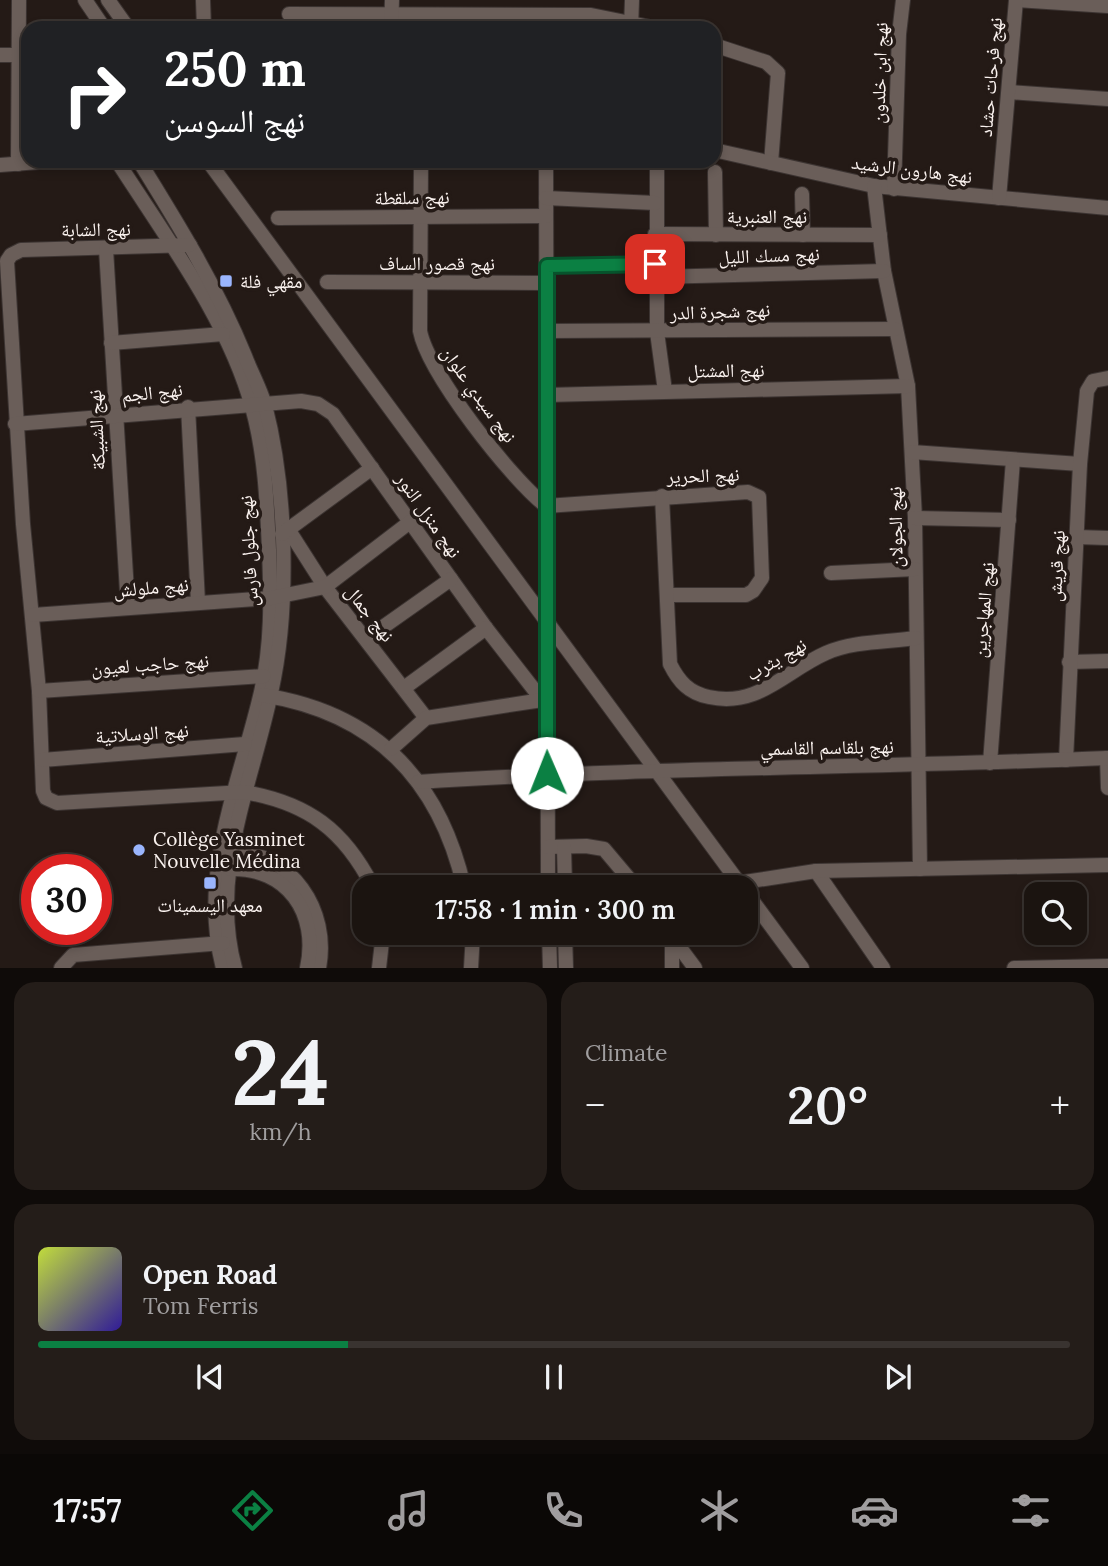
<!DOCTYPE html>
<html lang="en">
<head>
<meta charset="utf-8">
<style>
	:root { --surface:#1b1410; --page:#241d19; --text:#f1f3f6; --muted:#a09e9f; --line:#393330; --accent:#0b8043 }
	body { margin:0; font-family:Lora,"Noto Naskh Arabic",serif; background:var(--page); color:var(--text); height:100vh; display:flex; flex-direction:column; font-size:26px; white-space:nowrap }
	* { box-sizing:border-box; margin:0 }
	p { font-size:23px; color:var(--muted) }
	.icon { flex:none; width:38px; height:38px; fill:none; stroke:currentColor; stroke-width:2; stroke-linecap:round; stroke-linejoin:round }
	.map { position:relative; height:968px; overflow:hidden }
	.sheet { display:flex; flex-direction:column; gap:14px; padding:14px; background:#0f0b09; flex:1 }
	.sheet>* { flex:none }
	.banner { position:absolute; left:21px; top:21px; width:700px; height:147px; border-radius:21px; box-shadow:0 4px 10px #0003,0 0 0 2px var(--line); background:#202124; color:#fff; overflow:hidden }
	.buttons { position:absolute; left:1024px; top:882px; display:grid; gap:14px }
	.buttons a { display:grid; place-items:center; width:63px; height:63px; border-radius:14px; background:var(--surface); box-shadow:0 4px 10px #0003,0 0 0 2px var(--line); font-size:35px }
	.speed { position:absolute; left:21px; top:854px; display:flex; gap:14px; font-size:35px; font-weight:700; text-align:center }
	.speed>* { display:grid; place-content:center; width:91px; height:91px; border-radius:50%; background:var(--surface); box-shadow:0 4px 10px #0003,0 0 0 2px var(--line); line-height:1 }
	.speed .limit { border:10px solid #d22; background:#fff; color:#111 }
	.pin { position:absolute; display:grid; place-items:center; width:60px; height:60px; color:#fff; margin:-30px; border-radius:14px; box-shadow:0 4px 10px #0006 }
	.me { position:absolute; width:77px; margin:-38px; rotate:359deg; stroke-linejoin:round; filter:drop-shadow(0 0 5px #0008) }
	.turn { display:flex; align-items:center; gap:24px; height:147px; padding:0 28px; font-size:32px }
	.turn .icon { width:91px; height:91px; stroke-width:2.5 }
	.turn b { display:block; font-size:49px; line-height:60px }
	.big { font-size:52px; font-weight:600; line-height:1.1 }
	.sheet .tile { flex:1; display:flex; flex-direction:column; justify-content:center; gap:10px; min-width:0; padding:0 24px; border-radius:21px; background:var(--page) }
	.sheet .dial { align-items:center; gap:0 }
	.dial b { font-size:91px; line-height:1 }
	.song { display:flex; align-items:center; gap:21px }
	.cover { width:84px; height:84px; border-radius:10px; background:linear-gradient(135deg,hsl(70 70% 55%),hsl(250 70% 35%)) }
	.played { height:7px; border-radius:4px; background:linear-gradient(90deg,var(--accent) 30%,var(--line) 30%) }
	.keys { display:flex; justify-content:space-around; direction:ltr }
	.heat { display:flex; justify-content:space-between; align-items:center; font-size:38px; direction:ltr }
	.sheet .tiles { flex:1; display:grid; gap:14px; grid-template-columns:1fr 1fr }
	.tile:last-child { grid-column:span 2 }
	.trip { position:absolute; left:352px; top:875px; width:406px; height:70px; border-radius:21px; background:var(--surface); box-shadow:0 4px 10px #0003,0 0 0 2px var(--line); font-weight:600; line-height:70px; text-align:center }
	.tabs { display:flex; height:112px; justify-content:space-around; align-items:center; background:#0b0806; color:var(--muted) }
	.tabs .icon { width:49px; height:49px }
	.tabs .on { color:var(--accent) }
	.tabs b { font-size:32px; color:var(--text) }
	.map>svg:first-child { display:block }
</style>
</head>
<body>
<div class="map">
<svg width="1108" height="968" viewBox="0 0 1108 968">
	<rect width="100%" height="100%" fill="#241a16"/>
	<g fill="none" stroke-linecap="round" stroke-linejoin="round">
		<g stroke="#3c3432" stroke-width="16">
			<g id="minor">
				<polyline points="85,0 104,28"/>
				<polyline points="108,0 128,28"/>
				<polyline points="203,0 204,28"/>
				<polyline points="1016,0 1108,6"/>
				<polyline points="289,14 591,15 655,28"/>
				<polyline points="391,28 392,0"/>
				<polyline points="631,28 632,0"/>
				<polyline points="714,45 766,62 778,73 771,163"/>
				<polyline points="0,55 19,55"/>
				<polyline points="1009,92 1108,99"/>
				<polyline points="714,150 874,186 1108,208"/>
				<path d="M 117,161 C 165,236 229,321 252,407 C 265,453 267,503 269,550 C 271,599 272,644 261,692 C 240,783 198,873 223,968"/>
				<path d="M 139,161 C 178,224 217,287 245,356 C 251,372 260,388 265,405 C 287,490 290,608 271,693 C 252,784 209,874 235,968"/>
				<polyline points="208,161 742,887"/>
				<path d="M 421,161 L 420,331 C 428,373 511,479 546,506 L 748,492 L 759,497 L 762,578 L 753,591 L 746,595 L 667,595"/>
				<polyline points="546,161 548,887"/>
				<polyline points="657,161 657,332 665,391"/>
				<polyline points="18,164 19,0"/>
				<polyline points="0,165 52,161"/>
				<polyline points="715,172 716,235"/>
				<polyline points="874,186 884,271 908,386 915,518 920,869"/>
				<polyline points="894,189 899,34 903,0"/>
				<polyline points="802,194 803,235"/>
				<polyline points="546,198 655,203"/>
				<polyline points="999,198 1016,0"/>
				<polyline points="278,218 546,216"/>
				<polyline points="655,234 880,235"/>
				<path d="M 190,245 L 21,250 L 11,255 L 7,261 L 23,524 L 39,691 L 43,791 L 46,798 L 57,803 L 244,792 C 308,803 344,830 373,887"/>
				<polyline points="106,249 128,608"/>
				<polyline points="547,266 655,264"/>
				<polyline points="656,277 884,271"/>
				<polyline points="327,282 547,283"/>
				<polyline points="546,331 895,329"/>
				<polyline points="111,343 223,334"/>
				<polyline points="546,395 908,386"/>
				<polyline points="188,407 198,602"/>
				<polyline points="15,424 301,401 318,404 333,414 486,628 546,705"/>
				<polyline points="912,452 1080,464"/>
				<path d="M 662,496 L 670,664 C 679,682 689,693 709,697 C 758,708 785,671 826,653 C 852,641 888,642 916,638"/>
				<polyline points="915,518 1009,520"/>
				<polyline points="288,529 325,587 426,718"/>
				<polyline points="282,534 372,468"/>
				<polyline points="1077,537 1108,538"/>
				<polyline points="831,573 915,569"/>
				<polyline points="33,615 271,598 325,587 410,522"/>
				<polyline points="366,639 451,579"/>
				<polyline points="1069,662 1108,661"/>
				<polyline points="404,688 486,628"/>
				<polyline points="39,691 264,676"/>
				<path d="M 262,695 C 373,712 439,778 464,887"/>
				<polyline points="391,749 426,718 542,700"/>
				<polyline points="1107,758 1108,788"/>
				<polyline points="42,760 245,744"/>
				<polyline points="1066,760 1080,464 1087,391 1093,381 1108,378"/>
				<polyline points="990,763 1013,460"/>
				<path d="M 418,782 C 648,767 878,768 1108,758"/>
				<polyline points="548,847 586,846 604,849 636,887"/>
				<polyline points="564,847 565,887"/>
				<path d="M 231,851 C 292,853 330,910 319,968"/>
				<path d="M 230,869 C 287,867 319,913 307,968"/>
				<polyline points="816,871 883,968"/>
				<polyline points="738,883 816,871 1108,865"/>
				<polyline points="746,892 802,968"/>
				<polyline points="549,933 550,968"/>
				<polyline points="565,933 566,968"/>
				<polyline points="669,933 695,968"/>
				<polyline points="672,937 672,968"/>
				<polyline points="61,968 73,955 223,943"/>
				<polyline points="379,968 383,933"/>
				<polyline points="471,968 473,933"/>
				<polyline points="1014,968 1108,966"/>
			</g>
		</g>
		<use href="#minor" stroke="#6a5e59" stroke-width="14"/>
	</g>
	<g fill="none" stroke-linecap="round" stroke-linejoin="round">
		<g stroke="#07532c" stroke-width="18">
			<polyline id="route" points="547,773 547,266 655,264"/>
		</g>
		<use href="#route" stroke="#0b8043" stroke-width="12"/>
	</g>
	<g fill="#9ab5fd" stroke="#241a16" stroke-width="2.5">
		<rect x="219" y="274" width="14" height="14" rx="3.5"/>
		<circle cx="139" cy="850" r="7"/>
		<rect x="203" y="876" width="14" height="14" rx="3.5"/>
	</g>
	<g text-anchor="middle" stroke-width="7" stroke-linejoin="round" paint-order="stroke">
		<g font-size="19" fill="#faf2ef" stroke="#241a16">
			<text transform="translate(879 73) rotate(-88)" y="7">نهج ابن خلدون</text>
			<text transform="translate(990 77) rotate(-85)" y="7">نهج فرحات حشاد</text>
			<text transform="translate(912 169) rotate(7)" y="7">نهج هارون الرشيد</text>
			<text transform="translate(412 197) rotate(-1)" y="7">نهج سلقطة</text>
			<text x="767" y="223">نهج العنبرية</text>
			<text transform="translate(96 229) rotate(-1)" y="7">نهج الشابة</text>
			<text transform="translate(769 255) rotate(-2)" y="7">نهج مسك الليل</text>
			<text x="437" y="270">نهج قصور الساف</text>
			<text transform="translate(720 311) rotate(-2)" y="7">نهج شجرة الدر</text>
			<text transform="translate(726 370) rotate(-1)" y="7">نهج المشتل</text>
			<text transform="translate(152 392) rotate(-6)" y="7">نهج الجم</text>
			<text transform="translate(479 394) rotate(54)" y="7">نهج سيدي علوان</text>
			<text transform="translate(96 430) rotate(-93)" y="7">نهج الشبيكة</text>
			<text transform="translate(703 475) rotate(-2)" y="7">نهج الحرير</text>
			<text transform="translate(429 515) rotate(55)" y="7">نهج منزل النور</text>
			<text transform="translate(895 527) rotate(-91)" y="7">نهج الجولان</text>
			<text transform="translate(248 551) rotate(-93)" y="7">نهج جلول فارس</text>
			<text transform="translate(1056 566) rotate(-87)" y="7">نهج قريش</text>
			<text transform="translate(151 587) rotate(-5)" y="7">نهج ملولش</text>
			<text transform="translate(983 610) rotate(-85)" y="7">نهج المهاجرين</text>
			<text transform="translate(370 613) rotate(52)" y="7">نهج جمال</text>
			<text transform="translate(776 659) rotate(-30)" y="7">نهج يثرب</text>
			<text transform="translate(150 664) rotate(-4)" y="7">نهج حاجب لعيون</text>
			<text transform="translate(142 733) rotate(-4)" y="7">نهج الوسلاتية</text>
			<text transform="translate(827 747) rotate(-1)" y="7">نهج بلقاسم القاسمي</text>
		</g>
		<g font-size="19" fill="#faf2ef" stroke="#241a16" text-anchor="start">
			<text x="240" y="288">مقهي فلة</text>
			<text x="153" y="846">Collège Yasminet<tspan x="153" dy="22">Nouvelle Médina</tspan></text>
			<text x="210" y="912" text-anchor="middle">معهد اليسمينات</text>
		</g>
	</g>
</svg>
<div class="buttons">
<a><svg class="icon" aria-label="search" viewBox="0 0 24 24"><circle cx="10" cy="10" r="6"/><path d="M15 15l6 6"/></svg></a>
</div>
<div class="speed"><div class="limit">30</div></div>
<div class="pin" style="left:655px;top:264px;background:#d93025"><svg class="icon" aria-label="arrive" viewBox="0 0 24 24"><path d="M6 21V4h12l-3 4 3 4H6"/></svg></div>
<svg class="me" style="left:547px;top:773px" viewBox="-20 -20 40 40"><circle r="19" fill="#fff"/><path d="M0-13L10 11 0 6-10 11z" fill="#0b8043"/></svg>
<div class="trip">17:58 · 1 min · 300 m</div>
<div class="banner">
<div class="turn"><svg class="icon" aria-label="right" viewBox="0 0 24 24"><path d="M7 20v-9h11M14 6l5 5-5 5"/></svg><div><b>250 m</b>نهج السوسن</div></div>
</div>
</div>
<section class="sheet">
<div class="tiles">
<div class="tile dial"><b>24</b><p>km/h</p></div>
<div class="tile"><p>Climate</p>
<div class="heat"><a>−</a><b class="big">20°</b><a>+</a></div>
</div>
<div class="tile">
<div class="song"><i class="cover"></i><div><b>Open Road</b><p>Tom Ferris</p></div></div>
<div class="played"></div>
<div class="keys"><svg class="icon" aria-label="previous" viewBox="0 0 24 24"><path d="M18 5L8 12l10 7zM5 5v14"/></svg><svg class="icon" aria-label="pause" viewBox="0 0 24 24"><path d="M8 5v14M16 5v14"/></svg><svg class="icon" aria-label="next" viewBox="0 0 24 24"><path d="M6 5l10 7-10 7zM19 5v14"/></svg></div>
</div>
</div>
</section>
<nav class="tabs">
<b>17:57</b>
<svg class="icon on" aria-label="directions" viewBox="0 0 24 24"><path d="M12 3l9 9-9 9-9-9zM9 14v-3h6M13 9l2 2-2 2"/></svg>
<svg class="icon" aria-label="music" viewBox="0 0 24 24"><path d="M9 18V5l10-2v13"/><circle cx="6" cy="18" r="3"/><circle cx="16" cy="16" r="3"/></svg>
<svg class="icon" aria-label="phone" viewBox="0 0 24 24"><path d="M5 4h4l2 5-3 2q2 4 5 5l2-3 5 2v4C11 20 4 13 5 4z"/></svg>
<svg class="icon" aria-label="climate" viewBox="0 0 24 24"><path d="M12 3v18M4 7l16 10M4 17L20 7"/></svg>
<svg class="icon" aria-label="car" viewBox="0 0 24 24"><path d="M5 17H2v-5l4-1 3-4h7l3 4 3 1v5h-3M9 17h6M6 11h13"/><circle cx="7" cy="17" r="2"/><circle cx="17" cy="17" r="2"/></svg>
<svg class="icon" aria-label="filters" viewBox="0 0 24 24"><path d="M4 7h16M4 17h16"/><circle cx="9" cy="7" r="2"/><circle cx="15" cy="17" r="2"/></svg>
</nav>
</body>
</html>
